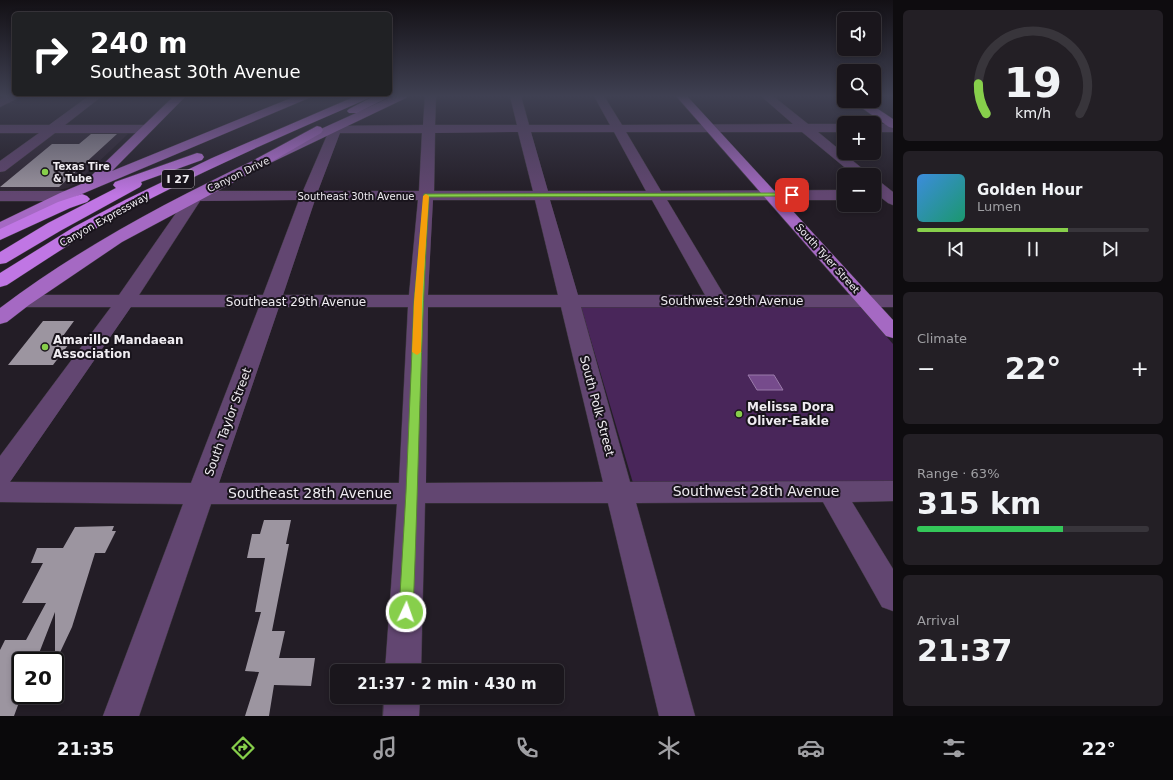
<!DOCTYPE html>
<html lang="en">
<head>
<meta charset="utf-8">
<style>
	:root { --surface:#1a161c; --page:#231f25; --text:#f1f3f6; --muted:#9f9fa3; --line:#38353b; --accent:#87cf4b }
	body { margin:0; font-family:"DejaVu Sans",sans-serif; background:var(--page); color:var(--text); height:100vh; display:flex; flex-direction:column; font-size:15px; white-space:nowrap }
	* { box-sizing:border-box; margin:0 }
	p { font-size:13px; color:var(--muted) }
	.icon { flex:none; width:22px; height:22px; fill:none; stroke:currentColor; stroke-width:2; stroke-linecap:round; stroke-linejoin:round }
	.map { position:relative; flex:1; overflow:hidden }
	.panel { display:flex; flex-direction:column; gap:10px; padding:10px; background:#0e0c0f; width:280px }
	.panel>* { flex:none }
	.banner { position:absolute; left:12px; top:12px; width:380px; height:84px; border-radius:6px; box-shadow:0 2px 6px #0003,0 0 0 1px var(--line); background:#202124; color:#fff; overflow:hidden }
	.tools { position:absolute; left:837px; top:12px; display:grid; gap:8px }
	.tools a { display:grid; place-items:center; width:44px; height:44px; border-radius:6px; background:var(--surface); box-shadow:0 2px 6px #0003,0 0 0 1px var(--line); font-size:20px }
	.speed { position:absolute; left:12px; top:652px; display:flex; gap:8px; font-size:20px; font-weight:700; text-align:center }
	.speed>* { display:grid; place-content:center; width:52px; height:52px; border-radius:50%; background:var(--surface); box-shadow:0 2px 6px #0003,0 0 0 1px var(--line); line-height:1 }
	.speed .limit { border:2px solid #111; border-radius:6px; background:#fff; color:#111 }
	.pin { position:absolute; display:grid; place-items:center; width:34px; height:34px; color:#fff; margin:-17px; border-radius:8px; box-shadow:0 2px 6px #0006 }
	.me { position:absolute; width:44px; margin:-22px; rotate:3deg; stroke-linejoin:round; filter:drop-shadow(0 0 3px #0008) }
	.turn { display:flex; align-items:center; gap:14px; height:84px; padding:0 12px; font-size:18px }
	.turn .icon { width:52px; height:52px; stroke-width:2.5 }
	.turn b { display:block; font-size:28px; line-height:34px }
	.big { font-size:30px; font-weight:700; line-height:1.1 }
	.panel .card { flex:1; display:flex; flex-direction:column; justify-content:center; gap:6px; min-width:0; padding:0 14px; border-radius:6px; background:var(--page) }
	.panel .dial { align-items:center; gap:0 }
	.dial svg { height:104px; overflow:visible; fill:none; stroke:var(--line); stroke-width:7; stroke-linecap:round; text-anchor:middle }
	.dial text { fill:var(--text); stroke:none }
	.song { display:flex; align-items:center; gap:12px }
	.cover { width:48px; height:48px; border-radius:6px; background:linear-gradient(135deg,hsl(210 70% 55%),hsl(160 70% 35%)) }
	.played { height:4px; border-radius:2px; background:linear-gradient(90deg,var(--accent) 65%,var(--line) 65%) }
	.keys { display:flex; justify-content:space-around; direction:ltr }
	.heat { display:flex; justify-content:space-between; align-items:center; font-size:22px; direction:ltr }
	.charge { height:6px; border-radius:3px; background:linear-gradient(90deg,#34c759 63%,var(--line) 0) }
	.trip { position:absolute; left:330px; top:664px; width:234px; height:40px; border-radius:6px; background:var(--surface); box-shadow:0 2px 6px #0003,0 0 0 1px var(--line); font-weight:700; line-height:40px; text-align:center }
	.tab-bar { display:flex; height:64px; justify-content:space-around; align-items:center; background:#0a090b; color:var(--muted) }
	.tab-bar .icon { width:28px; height:28px }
	.tab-bar .on { color:var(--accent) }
	.tab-bar b { font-size:18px; color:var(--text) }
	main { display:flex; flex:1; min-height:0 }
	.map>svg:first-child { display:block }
</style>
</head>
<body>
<main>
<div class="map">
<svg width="893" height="716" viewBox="0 0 893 716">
	<rect width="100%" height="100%" fill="#231d26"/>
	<polygon fill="#2f2633" points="51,133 126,133 128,134 75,184 68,188 58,190 0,190 0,173"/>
	<polygon fill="#49265a" points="581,307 861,307 893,344 893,483 633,483"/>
	<polygon fill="#764b8c" stroke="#9a7baa" points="748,375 774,375 783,390 757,390"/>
	<g fill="#9c95a0">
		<polygon points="91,134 117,134 59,187 0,187 52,144 79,144"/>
		<polygon points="43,321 74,321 63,336 75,336 53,365 8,365"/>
		<polygon points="264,520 291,520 286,544 289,544 272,631 285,631 279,658 315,658 311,686 274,685 269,716 245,716 259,672 245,671 261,612 255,612 265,558 247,558 252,534 260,534"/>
		<polygon points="114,526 112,531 116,531 105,553 95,553 72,627 55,663 55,612 36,661 21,661 21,697 14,716 0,716 0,650 5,640 26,640 46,603 22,603 43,563 31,563 37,548 63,548 75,527"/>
	</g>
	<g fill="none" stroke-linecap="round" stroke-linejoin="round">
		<g stroke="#403a42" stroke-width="1">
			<g id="minor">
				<polygon points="6,96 20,96 18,98 0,107 0,99"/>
				<polygon points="89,96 102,96 65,125 146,125 150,126 152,129 150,132 146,133 55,133 5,171 0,172 0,161 39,133 0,133 0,125 49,125"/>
				<path d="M 425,96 L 436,96 L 435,125 L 517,125 L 510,96 L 521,96 L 529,125 L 610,125 L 594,96 L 604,96 L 622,125 L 793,124 L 761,96 L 773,96 L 808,124 L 844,124 L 844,132 L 818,132 L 870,175 L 854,175 L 802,132 L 626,132 L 661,191 L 844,190 L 844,200 L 667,200 L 724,295 L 893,295 L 893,307 L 581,307 L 630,482 L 893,481 L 893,501 L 852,502 L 893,569 L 893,611 L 882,607 L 823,502 L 636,503 L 695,716 L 659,716 L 608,503 L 425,503 L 421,671 L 385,671 L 397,504 L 211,504 L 139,716 L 103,716 L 183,504 L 0,502 L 0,456 L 111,307 L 22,307 L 15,305 L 12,301 L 15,297 L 22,295 L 119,295 L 190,193 L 195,191 L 303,191 L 331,126 L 423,125 ZM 518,132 L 533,191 L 434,191 L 435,133 ZM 531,132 L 614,132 L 646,191 L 548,191 ZM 340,133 L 422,133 L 419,191 L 318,191 ZM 299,200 L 263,295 L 139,295 L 200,201 ZM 315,200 L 418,200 L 409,295 L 283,295 ZM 433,200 L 535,200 L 558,295 L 428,295 ZM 550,200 L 652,200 L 705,295 L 578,295 ZM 131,307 L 259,307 L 191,483 L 10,482 ZM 279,307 L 408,307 L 399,483 L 219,483 ZM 428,307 L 561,307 L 603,482 L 426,483 Z"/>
				<rect x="874" y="124" width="19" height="8"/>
				<polygon points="874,180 879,181 893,192 893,205 888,203 874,192"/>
				<polygon points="0,191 65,191 70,193 73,196 70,199 65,201 0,201"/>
				<polygon points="384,697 420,697 419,716 383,716"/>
			</g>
		</g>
		<g stroke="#403a42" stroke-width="1">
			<g id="major">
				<polygon points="174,96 186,96 112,171 296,96 311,96 309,98 70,199 6,232 0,233 0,222 60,193 91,180 90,178 92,175"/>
				<path d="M 393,96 L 408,96 L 406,98 L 264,166 L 122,242 L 29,305 L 7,322 L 0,324 L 0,308 C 119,218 258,158 393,96 Z"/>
				<polygon points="676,96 687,96 893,320 893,338 886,336"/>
				<polygon points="852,101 866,101 893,119 893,128 889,127"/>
			</g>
		</g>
		<g stroke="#403a42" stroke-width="1">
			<g id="highway">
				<path d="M 356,96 L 371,96 L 369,98 C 285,135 200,171 120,215 C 81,236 44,261 7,285 L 0,287 L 0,273 L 74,227 L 125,200 L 212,158 Z"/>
				<polygon points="374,96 389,96 387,98 357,113 349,113 347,111 349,109"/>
				<polygon points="317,126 321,127 323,130 321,133 264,166 259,167 254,166 252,163 254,160"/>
				<polygon points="197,153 202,154 204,157 202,160 141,182 142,184 140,187 60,231 6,263 0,264 0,252 48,223 116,188 113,185 115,182"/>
				<polygon points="82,194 87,196 90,199 87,202 70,208 0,240 0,229 58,202"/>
			</g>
		</g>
		<use href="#minor" fill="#624671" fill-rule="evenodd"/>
		<use href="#major" fill="#a569c3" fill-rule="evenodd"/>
		<use href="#highway" fill="#c076e4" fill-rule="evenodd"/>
	</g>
	<linearGradient id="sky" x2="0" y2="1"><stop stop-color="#131015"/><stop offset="0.49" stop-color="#3f4052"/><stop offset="1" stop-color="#3f4052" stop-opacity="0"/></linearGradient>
	<rect width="893" height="196" fill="url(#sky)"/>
	<path fill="#87cf4b" stroke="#588731" d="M 792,193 L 796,195 L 795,196 L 429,197 C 420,335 419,473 413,612 L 411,616 L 406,618 L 401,616 L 399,612 L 406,492 L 414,302 L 424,194 Z"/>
	<polygon fill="#f59e0b" points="426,194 429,196 422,302 421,352 417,355 412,352 414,302 423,196"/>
	<g fill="#87cf4b" stroke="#19141c" stroke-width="1.5">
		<circle cx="45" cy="172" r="4"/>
		<circle cx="45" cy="347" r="4"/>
		<circle cx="739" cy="414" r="4"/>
	</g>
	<g text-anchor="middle" stroke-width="4" stroke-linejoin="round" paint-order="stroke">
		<g font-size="10" font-weight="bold" fill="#efecf1" stroke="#19141c" text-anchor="start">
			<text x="53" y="170">Texas Tire<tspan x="53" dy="12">&amp; Tube</tspan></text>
		</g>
		<g font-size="10" fill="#efecf1" stroke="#19141c">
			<text transform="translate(238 174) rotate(-26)" y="4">Canyon Drive</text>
			<text x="356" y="200">Southeast 30th Avenue</text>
			<text transform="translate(104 219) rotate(-29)" y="4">Canyon Expressway</text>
			<text transform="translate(828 258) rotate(48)" y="4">South Tyler Street</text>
		</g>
		<rect fill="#19141c" stroke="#afabb1" stroke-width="1" x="162" y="170" width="32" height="18" rx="3"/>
		<g font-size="11" font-weight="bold" fill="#efecf1">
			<text x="178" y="183">I 27</text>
		</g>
		<g font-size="12" fill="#efecf1" stroke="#19141c">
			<text x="732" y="305">Southwest 29th Avenue</text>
			<text x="296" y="306">Southeast 29th Avenue</text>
			<text transform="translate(597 406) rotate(75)" y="4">South Polk Street</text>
			<text transform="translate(228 422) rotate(-70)" y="4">South Taylor Street</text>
		</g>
		<g font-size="12" font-weight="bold" fill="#efecf1" stroke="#19141c" text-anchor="start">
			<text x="53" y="344">Amarillo Mandaean<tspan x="53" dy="14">Association</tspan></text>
			<text x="747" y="411">Melissa Dora<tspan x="747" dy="14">Oliver-Eakle</tspan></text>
		</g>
		<g font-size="14" fill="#efecf1" stroke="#19141c">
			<text x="756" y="496">Southwest 28th Avenue</text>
			<text x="310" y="498">Southeast 28th Avenue</text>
		</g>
	</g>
</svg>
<div class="tools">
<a><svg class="icon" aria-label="sound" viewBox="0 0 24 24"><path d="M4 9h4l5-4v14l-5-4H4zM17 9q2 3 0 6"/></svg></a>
<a><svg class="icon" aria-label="search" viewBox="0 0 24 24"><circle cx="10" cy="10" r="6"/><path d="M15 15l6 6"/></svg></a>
<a>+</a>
<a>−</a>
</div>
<div class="speed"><div class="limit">20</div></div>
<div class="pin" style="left:792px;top:195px;background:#d93025"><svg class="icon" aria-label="arrive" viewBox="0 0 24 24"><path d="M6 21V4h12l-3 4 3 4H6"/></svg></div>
<svg class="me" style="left:406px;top:612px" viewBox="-20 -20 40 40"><circle r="17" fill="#87cf4b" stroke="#fff" stroke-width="3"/><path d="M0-11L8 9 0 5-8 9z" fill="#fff"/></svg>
<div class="trip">21:37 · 2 min · 430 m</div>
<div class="banner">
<div class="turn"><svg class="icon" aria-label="right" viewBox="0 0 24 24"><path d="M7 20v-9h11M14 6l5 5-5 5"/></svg><div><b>240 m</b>Southeast 30th Avenue</div></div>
</div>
</div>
<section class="panel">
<div class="card dial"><svg viewBox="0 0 100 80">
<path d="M14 69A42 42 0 1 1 86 69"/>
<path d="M14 69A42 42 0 0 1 8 46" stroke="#87cf4b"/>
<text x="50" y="56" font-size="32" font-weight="700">19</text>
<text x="50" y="72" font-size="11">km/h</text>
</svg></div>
<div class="card">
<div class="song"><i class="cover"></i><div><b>Golden Hour</b><p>Lumen</p></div></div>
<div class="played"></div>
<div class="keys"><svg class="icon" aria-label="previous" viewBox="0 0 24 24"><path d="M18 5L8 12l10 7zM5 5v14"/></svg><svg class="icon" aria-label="pause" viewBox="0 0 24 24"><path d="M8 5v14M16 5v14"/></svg><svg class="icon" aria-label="next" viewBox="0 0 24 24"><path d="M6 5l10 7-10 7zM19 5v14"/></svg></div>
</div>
<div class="card"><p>Climate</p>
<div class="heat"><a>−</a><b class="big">22°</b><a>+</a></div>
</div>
<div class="card"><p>Range · 63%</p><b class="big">315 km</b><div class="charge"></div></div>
<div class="card"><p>Arrival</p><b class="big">21:37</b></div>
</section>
</main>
<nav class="tab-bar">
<b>21:35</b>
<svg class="icon on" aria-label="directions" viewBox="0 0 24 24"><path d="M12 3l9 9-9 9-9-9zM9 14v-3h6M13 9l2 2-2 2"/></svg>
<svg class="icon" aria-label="music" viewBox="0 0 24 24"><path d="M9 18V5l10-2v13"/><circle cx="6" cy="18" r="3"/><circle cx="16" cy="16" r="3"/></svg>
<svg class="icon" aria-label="phone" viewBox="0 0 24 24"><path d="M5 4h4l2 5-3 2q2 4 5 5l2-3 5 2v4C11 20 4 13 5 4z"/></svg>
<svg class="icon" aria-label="climate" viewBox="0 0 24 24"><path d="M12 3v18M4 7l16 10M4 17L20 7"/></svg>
<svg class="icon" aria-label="car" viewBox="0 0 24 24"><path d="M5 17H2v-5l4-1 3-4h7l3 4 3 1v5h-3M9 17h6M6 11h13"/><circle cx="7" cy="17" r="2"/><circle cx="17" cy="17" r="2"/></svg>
<svg class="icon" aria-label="filters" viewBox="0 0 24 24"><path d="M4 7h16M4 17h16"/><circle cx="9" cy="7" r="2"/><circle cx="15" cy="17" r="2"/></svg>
<b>22°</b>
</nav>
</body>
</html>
